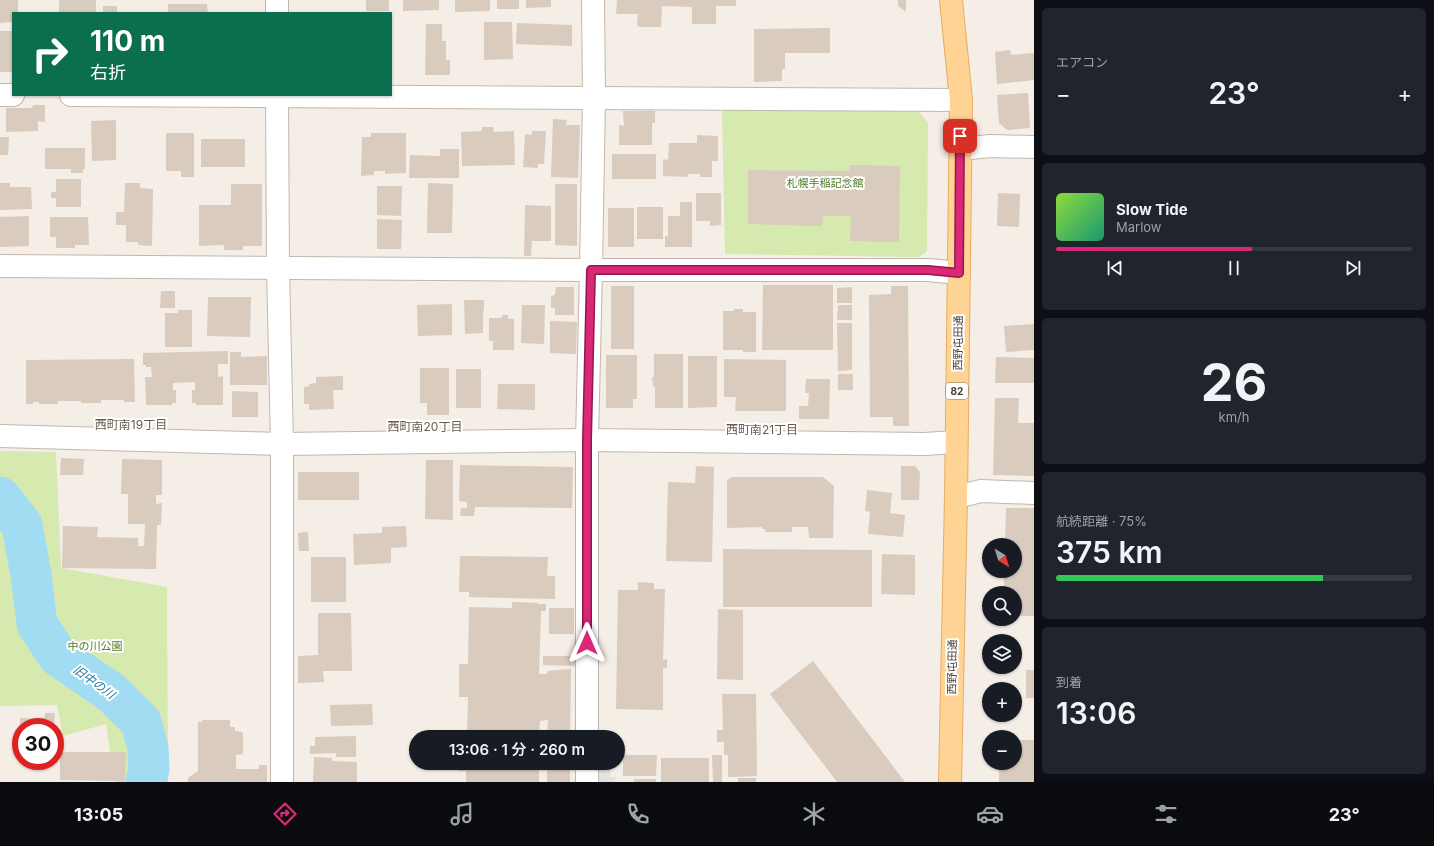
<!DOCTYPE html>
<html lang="ja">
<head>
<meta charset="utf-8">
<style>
	:root { --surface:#171b24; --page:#20242c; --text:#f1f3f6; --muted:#9ea1a6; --line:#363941; --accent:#db2777 }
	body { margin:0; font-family:Inter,"Noto Sans JP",sans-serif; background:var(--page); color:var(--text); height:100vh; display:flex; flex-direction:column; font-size:15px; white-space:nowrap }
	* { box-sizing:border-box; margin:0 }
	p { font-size:13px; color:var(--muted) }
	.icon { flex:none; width:22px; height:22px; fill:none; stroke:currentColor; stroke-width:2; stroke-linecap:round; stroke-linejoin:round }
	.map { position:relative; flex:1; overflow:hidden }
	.sheet { display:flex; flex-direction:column; gap:8px; padding:8px; background:#0d0f14; width:400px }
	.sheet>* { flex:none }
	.top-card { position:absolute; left:12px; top:12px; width:380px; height:84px; border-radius:0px; box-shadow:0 1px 3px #0004; background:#0b6e4f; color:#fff; overflow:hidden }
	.needle { width:26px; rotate:142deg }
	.controls { position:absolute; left:982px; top:538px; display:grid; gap:8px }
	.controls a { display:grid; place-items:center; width:40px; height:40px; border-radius:50%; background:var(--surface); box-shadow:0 1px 3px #0004; font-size:20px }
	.speed { position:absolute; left:12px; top:718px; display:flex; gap:8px; font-size:20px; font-weight:700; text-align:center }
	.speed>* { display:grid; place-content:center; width:52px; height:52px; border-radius:50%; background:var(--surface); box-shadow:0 1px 3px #0004; line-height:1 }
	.speed .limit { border:6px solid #d22; background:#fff; color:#111 }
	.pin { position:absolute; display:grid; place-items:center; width:34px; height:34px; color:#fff; margin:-17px; border-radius:8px; box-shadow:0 2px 6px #0006 }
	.me { position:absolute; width:44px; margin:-22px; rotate:0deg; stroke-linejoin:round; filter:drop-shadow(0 0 3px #0008) }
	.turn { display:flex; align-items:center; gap:14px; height:84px; padding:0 12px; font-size:18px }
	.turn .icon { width:52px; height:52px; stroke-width:2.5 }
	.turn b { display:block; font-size:28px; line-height:34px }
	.big { font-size:30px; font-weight:600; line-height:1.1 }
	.sheet .widget { flex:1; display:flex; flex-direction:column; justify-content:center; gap:6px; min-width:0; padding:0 14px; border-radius:6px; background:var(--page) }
	.sheet .dial { align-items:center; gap:0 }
	.dial b { font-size:52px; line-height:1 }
	.song { display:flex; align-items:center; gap:12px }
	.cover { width:48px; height:48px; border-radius:6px; background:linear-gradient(135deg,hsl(90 70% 55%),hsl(160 70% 35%)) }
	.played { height:4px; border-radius:2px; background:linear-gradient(90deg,var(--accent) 55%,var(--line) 55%) }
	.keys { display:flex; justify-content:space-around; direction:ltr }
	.heat { display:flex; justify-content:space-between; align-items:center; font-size:22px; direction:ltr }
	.charge { height:6px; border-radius:3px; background:linear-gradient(90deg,#34c759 75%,var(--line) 0) }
	.trip { position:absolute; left:409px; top:730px; width:216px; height:40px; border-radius:20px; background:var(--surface); box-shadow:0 1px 3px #0004; font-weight:600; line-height:40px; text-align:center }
	.tabs { display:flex; height:64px; justify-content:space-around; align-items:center; background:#090b0e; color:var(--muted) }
	.tabs .icon { width:28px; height:28px }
	.tabs .active { color:var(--accent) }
	.tabs b { font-size:18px; color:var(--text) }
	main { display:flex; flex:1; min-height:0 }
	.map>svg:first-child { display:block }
</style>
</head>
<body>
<main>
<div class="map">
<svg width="1034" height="782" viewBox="0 0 1034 782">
	<rect width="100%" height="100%" fill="#f4eee6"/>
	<g fill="#d6e9ae">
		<polygon points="722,109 919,112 928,123 927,251 919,257 725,254"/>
		<polygon points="0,451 56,452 61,568 167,587 168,782 115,782 106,724 63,736 57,705 0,706"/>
	</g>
	<polygon fill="#e4e1df" points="595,763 610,763 610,777 616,777 615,782 595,782"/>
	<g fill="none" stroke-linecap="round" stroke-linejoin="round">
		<polyline stroke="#a1dcf2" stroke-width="41" points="0,497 22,525 31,575 37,624 58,656 112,693 141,722 148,748 149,769 146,782"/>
	</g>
	<g fill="#d9cbbe">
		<polygon points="0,0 18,0 18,13 13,13 13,22 0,23"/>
		<rect x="59" y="0" width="37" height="13"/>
		<rect x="366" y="0" width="23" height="11"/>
		<polygon points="403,0 439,0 439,10 403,11"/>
		<polygon points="455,0 490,0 490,11 455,12"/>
		<rect x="497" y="0" width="22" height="9"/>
		<polygon points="526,0 551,0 551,7 526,8"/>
		<polygon points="617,0 736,0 736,6 716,6 716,24 692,24 692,7 662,6 661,27 640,27 637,25 638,14 616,14"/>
		<polygon points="898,0 906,0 906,12 898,6"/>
		<polygon points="168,4 207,4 208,13 168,13"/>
		<rect x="103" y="6" width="14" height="7"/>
		<polygon points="484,22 512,22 513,59 484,60"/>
		<polygon points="517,23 572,25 572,46 516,44"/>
		<polygon points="426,24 442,24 442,41 446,41 446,60 450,60 450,75 425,75"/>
		<polygon points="830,28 830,53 785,53 785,69 782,69 782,81 754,82 754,29"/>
		<polygon points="0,31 13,31 12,72 0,72"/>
		<polygon points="1010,50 1011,55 1034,53 1034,80 997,84 995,52"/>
		<polygon points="1028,93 1030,128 1007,130 999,123 997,95"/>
		<polygon points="33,105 45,105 45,122 38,121 38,131 6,132 6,108 32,108"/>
		<polygon points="623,111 655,111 655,123 652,123 652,145 619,145 619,125 624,126"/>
		<polygon points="553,119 567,120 566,125 580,125 578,178 551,177"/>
		<polygon points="116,120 116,160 92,161 91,121"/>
		<polygon points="482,127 493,127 494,132 514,131 515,165 462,166 461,132 482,131"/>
		<polygon points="532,131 546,131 544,164 538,164 538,168 523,167 525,134 532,135"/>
		<polygon points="166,133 194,133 194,177 181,177 181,171 166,171"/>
		<polygon points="371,133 406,133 406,173 385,174 385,171 374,171 374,175 361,176 362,137 371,137"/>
		<polygon points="697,135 718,136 718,161 712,161 712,177 700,177 700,174 688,174 688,177 663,176 663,159 668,160 669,143 697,143"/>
		<polygon points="0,137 9,137 8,155 0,155"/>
		<rect x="201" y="139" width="44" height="28"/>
		<polygon points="45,148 85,148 85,169 83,169 83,173 71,173 71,169 45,169"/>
		<polygon points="440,149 459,149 459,178 409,178 410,155 440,156"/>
		<rect x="612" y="154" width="44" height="25"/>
		<polygon points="850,165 900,166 899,242 850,241 851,216 823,216 822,226 748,224 748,170 850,171"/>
		<polygon points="56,179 81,179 81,207 56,207 56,198 51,198 51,192 56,192"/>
		<polygon points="0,183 10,183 10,187 31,187 32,209 0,210"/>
		<polygon points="125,183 140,183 140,188 153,189 152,246 138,245 138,242 126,242 126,225 116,225 116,212 124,212"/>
		<polygon points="428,183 453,184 452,233 427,233"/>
		<polygon points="231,184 262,184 262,246 243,246 243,250 224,250 224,245 199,246 199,205 231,205"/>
		<polygon points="555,184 577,184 577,246 555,245"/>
		<polygon points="377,186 402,186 401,216 377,215"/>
		<polygon points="696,193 721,193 721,225 710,226 710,221 696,221"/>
		<polygon points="998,193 1020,194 1019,227 997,226"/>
		<polygon points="680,202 692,202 692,247 665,247 665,236 668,236 668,216 680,216"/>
		<polygon points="525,205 551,206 551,241 532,241 531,256 524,256"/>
		<rect x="637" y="207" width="26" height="32"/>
		<rect x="608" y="208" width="26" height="39"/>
		<polygon points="29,216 29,246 0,247 0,217"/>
		<polygon points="50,217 88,217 89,245 75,245 75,248 56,248 56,237 50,237"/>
		<polygon points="377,219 402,220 401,249 377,249"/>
		<polygon points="763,285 833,285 833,350 762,350"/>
		<rect x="611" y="286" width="23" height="63"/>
		<polygon points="891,286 908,286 909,426 893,426 893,417 870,417 869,295 891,294"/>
		<polygon points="556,287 574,287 574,315 555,315 555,308 551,308 551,296 555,295"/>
		<polygon points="852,287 852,303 837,303 837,288"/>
		<polygon points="161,291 175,291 175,308 160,308"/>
		<polygon points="208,297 251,297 250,337 207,336"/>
		<polygon points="464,300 484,300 484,311 483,311 483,333 465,334"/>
		<polygon points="452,304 452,335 418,336 417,305"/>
		<polygon points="522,305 545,305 544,344 521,343"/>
		<polygon points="838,305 852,305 852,320 837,320"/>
		<polygon points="734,309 743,309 743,312 756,312 756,352 743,352 743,350 723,350 723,311 734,311"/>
		<polygon points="178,310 192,310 192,347 165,347 165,313 178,313"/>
		<polygon points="502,315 508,315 508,319 514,319 514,350 493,350 493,341 489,341 489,318 502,318"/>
		<polygon points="550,321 577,322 576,354 550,353"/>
		<polygon points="837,323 852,323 852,370 838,371"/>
		<polygon points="1034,324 1034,350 1006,352 1004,326"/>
		<polygon points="228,351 228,364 218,364 218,377 223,376 223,405 196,405 196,403 192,403 192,390 195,390 195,382 173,383 173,390 176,390 176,403 172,403 172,405 146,405 145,377 152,377 151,367 146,367 146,365 143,365 143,353"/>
		<polygon points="230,352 241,352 241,357 267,356 267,385 230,385"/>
		<polygon points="654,354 683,354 683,408 655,408 655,387 653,386 652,377 654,377"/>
		<polygon points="606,355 637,355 637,399 633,399 633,408 606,408"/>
		<polygon points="688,356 717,356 717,407 688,408"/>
		<polygon points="996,357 1034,358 1034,383 995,383"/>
		<polygon points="134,359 135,402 124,402 124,400 101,400 101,403 81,403 81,401 58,401 58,404 39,404 39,402 33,402 33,404 26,404 26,360"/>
		<polygon points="724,359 786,360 786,411 735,411 736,397 724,397"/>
		<polygon points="420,368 449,368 449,415 427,415 427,403 420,403"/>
		<rect x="456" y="369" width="25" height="39"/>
		<rect x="838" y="374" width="15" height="16"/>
		<polygon points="343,376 343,390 333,390 334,409 309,410 309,404 304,404 304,387 309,386 309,384 316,383 316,377"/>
		<polygon points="806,379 830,379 829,419 799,419 799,406 808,406 809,393 805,393"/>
		<polygon points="498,384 535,384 535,410 497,409"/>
		<polygon points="232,391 258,392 258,417 232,417"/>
		<polygon points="995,398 1019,398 1018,423 1034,423 1034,476 993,475"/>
		<polygon points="61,458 84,459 83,475 60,475"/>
		<polygon points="122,459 162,460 162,495 156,495 156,504 162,503 161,525 157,525 156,569 62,568 63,526 98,527 97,537 138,538 138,546 144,546 145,524 128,524 128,494 121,494"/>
		<polygon points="426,460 453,460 453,520 425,519"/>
		<polygon points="460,465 573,467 572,508 475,507 474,516 460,516 461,508 467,508 467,502 459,501"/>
		<polygon points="696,466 714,467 712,562 666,561 668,482 695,483"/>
		<polygon points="901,466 915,466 920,472 919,500 901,500"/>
		<rect x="298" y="472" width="61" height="28"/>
		<polygon points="732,477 823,477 834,486 833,538 809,538 808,527 792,527 792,532 765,532 765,529 762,529 762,527 727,528 727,480"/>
		<polygon points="867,490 892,493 890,513 905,515 903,537 868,534 870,512 865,511"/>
		<polygon points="1006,508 1034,508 1034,616 1015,616 1015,593 1004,593 1004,571 1015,571 1015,545 1005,545"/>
		<polygon points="406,526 407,547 391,548 391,563 354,565 353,534 382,533 382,527"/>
		<polygon points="308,532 309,551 299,551 298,533"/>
		<polygon points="723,549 872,550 872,607 723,607"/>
		<polygon points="882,554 915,555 915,595 881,594"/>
		<polygon points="460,556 548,557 547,576 555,576 555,599 469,597 469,592 459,592"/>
		<rect x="311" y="557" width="35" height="45"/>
		<polygon points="638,582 654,583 654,589 665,589 663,660 667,659 667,668 663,668 663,710 616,709 618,590 638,590"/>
		<polygon points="512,602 538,603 538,604 546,604 546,611 541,611 539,674 547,674 547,671 571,669 570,737 547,737 548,720 540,721 539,737 467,737 468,697 459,697 459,664 468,664 469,607 512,608"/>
		<rect x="549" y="608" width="25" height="26"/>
		<polygon points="718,609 743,610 743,680 717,679"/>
		<polygon points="318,613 351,613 352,671 323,671 324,682 298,683 298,656 318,655"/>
		<polygon points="543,656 575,656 575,666 543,665"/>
		<polygon points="813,661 905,782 837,782 770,694"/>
		<rect x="1026" y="670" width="8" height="28"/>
		<polygon points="722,694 756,694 757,776 728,777 728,755 724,755 724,742 717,742 717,730 723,730"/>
		<polygon points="372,704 373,725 331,726 330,705"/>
		<polygon points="45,713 55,713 54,727 20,727 20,718 44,719"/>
		<polygon points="202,720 230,720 230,727 235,727 235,731 242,732 243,734 243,754 236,755 236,769 259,769 259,765 267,765 267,782 188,782 188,778 198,771 198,722 202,722"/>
		<polygon points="356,736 356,757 336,757 336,753 310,754 310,746 315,746 315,737"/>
		<polygon points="1015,740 1034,740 1034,782 999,782 999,763 1015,763"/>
		<polygon points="60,752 126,752 125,781 60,780"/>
		<polygon points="623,755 657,755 656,776 623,776"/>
		<polygon points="712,755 722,755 722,782 713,782"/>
		<polygon points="314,757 332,758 332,761 357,762 357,782 313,782"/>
		<rect x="661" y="758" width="48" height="24"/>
		<polygon points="458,763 539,763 539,782 466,782 466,771 458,771"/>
		<rect x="547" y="763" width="23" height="19"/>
		<rect x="738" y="778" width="18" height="4"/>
		<rect x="634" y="779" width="22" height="3"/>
	</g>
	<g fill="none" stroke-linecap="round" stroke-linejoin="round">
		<g stroke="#c2b7ac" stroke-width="24">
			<g id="minor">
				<polyline points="277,0 277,13"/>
				<polyline points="0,95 13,95"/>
				<polyline points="71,95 961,100"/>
				<polyline points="277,95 278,268 282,444 282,782"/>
				<polyline points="960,149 990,146 1034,147"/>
				<polyline points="0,266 591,270 928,270 959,273"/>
				<polyline points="0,436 282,444 587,440 924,444 956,442"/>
				<polyline points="956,497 981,491 1034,493"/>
				<polyline points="587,737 587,440 591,270 594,98 593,0"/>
				<polyline points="587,782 587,763"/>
			</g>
		</g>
		<g stroke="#e7ad61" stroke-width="24">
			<polyline id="primary" points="950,782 956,497 961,100 951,0"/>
		</g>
		<use href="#minor" stroke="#fff" stroke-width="22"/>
		<use href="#primary" stroke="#ffd394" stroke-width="22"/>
	</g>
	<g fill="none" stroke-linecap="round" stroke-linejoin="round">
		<g stroke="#8e194d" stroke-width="10">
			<polyline id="route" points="587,643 587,440 591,270 928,270 959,273 960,136"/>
		</g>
		<use href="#route" stroke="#db2777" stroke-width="7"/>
	</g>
	<g text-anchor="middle" stroke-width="4" stroke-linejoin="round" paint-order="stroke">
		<rect fill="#fff" stroke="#7e7872" stroke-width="1" x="946" y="383" width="22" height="16" rx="3"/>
		<g font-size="10" font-weight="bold" fill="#473e35">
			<text x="957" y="395">82</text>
		</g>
		<g font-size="11" fill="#517a27" stroke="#fff">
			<text x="825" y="187">札幌手稲記念館</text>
			<text x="95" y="650">中の川公園</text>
		</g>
		<g font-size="11" fill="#473e35" stroke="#fff">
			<text transform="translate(958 343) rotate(-89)" y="4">西野屯田通</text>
			<text transform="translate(952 667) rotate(-89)" y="4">西野屯田通</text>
		</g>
		<g font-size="12" fill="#6a5a4c" stroke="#fff">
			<text x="131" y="429">西町南19丁目</text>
			<text x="425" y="431">西町南20丁目</text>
			<text x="762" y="434">西町南21丁目</text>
		</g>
		<g font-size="12" font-style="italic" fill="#277a9d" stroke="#fff">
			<text transform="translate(94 682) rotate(36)" y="4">旧中の川</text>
		</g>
	</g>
</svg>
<div class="controls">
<a><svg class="needle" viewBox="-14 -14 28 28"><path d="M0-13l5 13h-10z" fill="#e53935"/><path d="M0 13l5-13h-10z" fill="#9ea1a6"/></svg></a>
<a><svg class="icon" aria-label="search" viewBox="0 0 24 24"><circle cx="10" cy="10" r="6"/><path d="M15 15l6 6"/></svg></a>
<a><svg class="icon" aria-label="layers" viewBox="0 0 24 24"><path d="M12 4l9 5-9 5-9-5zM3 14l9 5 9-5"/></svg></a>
<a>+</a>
<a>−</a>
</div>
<div class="speed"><div class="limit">30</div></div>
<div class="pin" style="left:960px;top:136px;background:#d93025"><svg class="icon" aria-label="arrive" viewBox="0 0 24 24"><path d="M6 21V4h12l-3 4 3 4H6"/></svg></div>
<svg class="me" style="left:587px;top:643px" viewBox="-20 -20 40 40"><path d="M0-17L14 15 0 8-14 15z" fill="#db2777" stroke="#fff" stroke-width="4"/></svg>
<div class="trip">13:06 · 1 分 · 260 m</div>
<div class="top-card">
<div class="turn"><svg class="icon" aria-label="right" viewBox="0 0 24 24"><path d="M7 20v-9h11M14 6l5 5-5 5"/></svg><div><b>110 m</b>右折</div></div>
</div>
</div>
<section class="sheet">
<div class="widget"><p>エアコン</p>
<div class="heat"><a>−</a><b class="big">23°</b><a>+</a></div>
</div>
<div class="widget">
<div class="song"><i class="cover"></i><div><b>Slow Tide</b><p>Marlow</p></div></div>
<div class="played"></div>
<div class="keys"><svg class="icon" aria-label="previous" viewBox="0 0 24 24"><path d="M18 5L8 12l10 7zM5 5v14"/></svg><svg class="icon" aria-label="pause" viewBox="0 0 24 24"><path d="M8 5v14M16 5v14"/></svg><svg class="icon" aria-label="next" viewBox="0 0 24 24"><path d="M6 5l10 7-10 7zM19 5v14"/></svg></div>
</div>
<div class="widget dial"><b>26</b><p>km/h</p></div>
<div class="widget"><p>航続距離 · 75%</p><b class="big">375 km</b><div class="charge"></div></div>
<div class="widget"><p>到着</p><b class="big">13:06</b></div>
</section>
</main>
<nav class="tabs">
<b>13:05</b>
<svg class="icon active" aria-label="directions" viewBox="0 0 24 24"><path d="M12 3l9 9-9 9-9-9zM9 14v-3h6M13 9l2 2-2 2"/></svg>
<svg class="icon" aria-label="music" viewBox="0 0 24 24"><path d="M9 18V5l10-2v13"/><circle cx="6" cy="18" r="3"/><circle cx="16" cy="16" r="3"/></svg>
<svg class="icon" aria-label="phone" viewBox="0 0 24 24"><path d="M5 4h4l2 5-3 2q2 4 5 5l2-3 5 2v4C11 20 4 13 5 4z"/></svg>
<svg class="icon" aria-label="climate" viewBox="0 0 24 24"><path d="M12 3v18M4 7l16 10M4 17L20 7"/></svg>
<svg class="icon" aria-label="car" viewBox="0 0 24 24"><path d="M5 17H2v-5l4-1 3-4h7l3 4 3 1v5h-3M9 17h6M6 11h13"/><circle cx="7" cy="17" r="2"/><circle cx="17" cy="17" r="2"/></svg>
<svg class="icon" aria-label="filters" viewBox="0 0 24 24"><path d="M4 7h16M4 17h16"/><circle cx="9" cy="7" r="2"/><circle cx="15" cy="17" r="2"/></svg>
<b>23°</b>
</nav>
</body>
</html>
